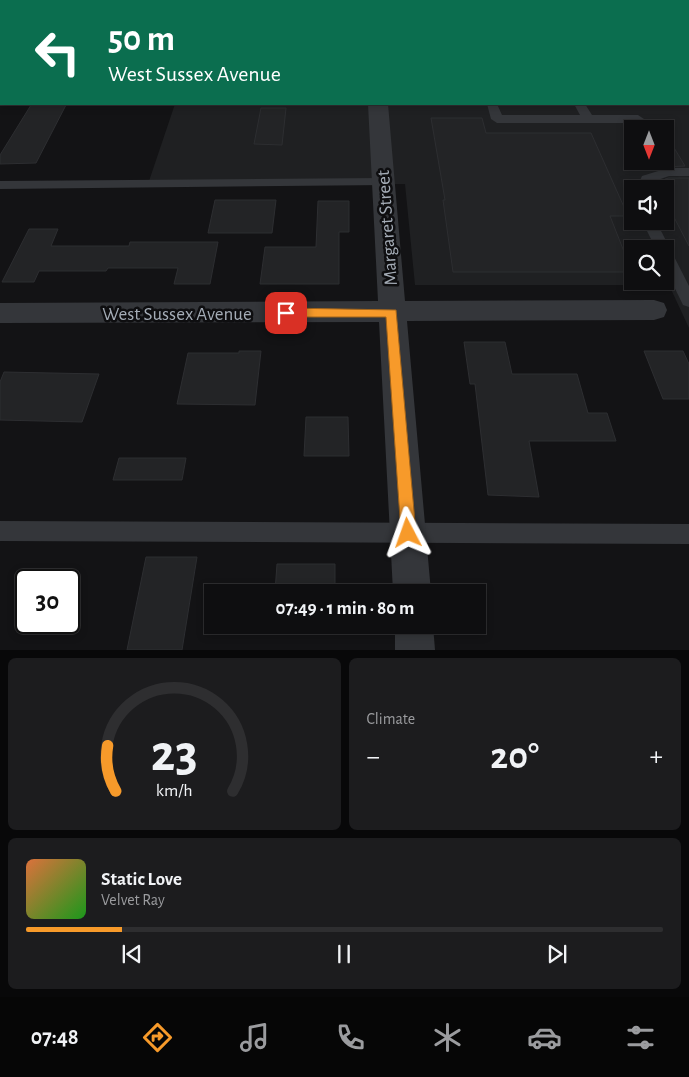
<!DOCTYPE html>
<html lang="en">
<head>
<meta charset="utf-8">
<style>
	:root { --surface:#0e0e10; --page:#1c1c1e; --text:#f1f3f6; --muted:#9b9c9f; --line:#2e2e30; --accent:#f79a2a }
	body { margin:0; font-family:"Alegreya Sans",sans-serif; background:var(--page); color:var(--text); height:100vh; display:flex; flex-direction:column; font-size:19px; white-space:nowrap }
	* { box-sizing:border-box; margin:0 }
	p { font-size:16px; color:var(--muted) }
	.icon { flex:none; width:28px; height:28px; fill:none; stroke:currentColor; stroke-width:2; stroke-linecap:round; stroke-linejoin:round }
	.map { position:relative; height:650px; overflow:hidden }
	.sheet { display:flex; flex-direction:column; gap:8px; padding:8px; background:#080809; flex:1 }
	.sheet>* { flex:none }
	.guide { position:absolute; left:0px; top:0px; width:690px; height:105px; box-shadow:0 2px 8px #0003,0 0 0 1px var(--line); background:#0b6e4f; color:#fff; overflow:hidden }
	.needle { width:32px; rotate:180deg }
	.buttons { position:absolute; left:624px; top:120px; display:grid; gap:10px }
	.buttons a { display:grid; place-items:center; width:50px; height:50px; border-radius:0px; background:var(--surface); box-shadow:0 2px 8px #0003,0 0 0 1px var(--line); font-size:25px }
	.speed { position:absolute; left:15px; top:569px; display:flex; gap:10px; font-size:25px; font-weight:700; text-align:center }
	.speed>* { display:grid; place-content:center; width:65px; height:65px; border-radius:50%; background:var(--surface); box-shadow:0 2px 8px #0003,0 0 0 1px var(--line); line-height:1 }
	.speed .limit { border:2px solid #111; border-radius:8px; background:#fff; color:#111 }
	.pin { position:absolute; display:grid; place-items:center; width:42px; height:42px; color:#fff; margin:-21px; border-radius:10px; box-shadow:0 2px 8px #0006 }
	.me { position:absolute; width:55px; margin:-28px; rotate:356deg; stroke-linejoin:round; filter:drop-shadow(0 0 4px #0008) }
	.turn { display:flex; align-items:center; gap:18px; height:105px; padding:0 25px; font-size:22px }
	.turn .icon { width:65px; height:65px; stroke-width:2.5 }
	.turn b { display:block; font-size:35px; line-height:42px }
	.big { font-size:38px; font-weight:700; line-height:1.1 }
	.sheet .tile { flex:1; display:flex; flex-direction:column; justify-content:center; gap:8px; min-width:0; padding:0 18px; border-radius:8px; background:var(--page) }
	.sheet .dial { align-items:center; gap:0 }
	.dial svg { height:130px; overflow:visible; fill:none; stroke:var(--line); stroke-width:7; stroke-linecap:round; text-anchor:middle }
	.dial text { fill:var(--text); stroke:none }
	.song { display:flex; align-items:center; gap:15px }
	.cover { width:60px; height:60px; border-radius:8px; background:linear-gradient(135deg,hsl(20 70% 55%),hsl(120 70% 35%)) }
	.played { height:5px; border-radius:2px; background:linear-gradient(90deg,var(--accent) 15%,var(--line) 15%) }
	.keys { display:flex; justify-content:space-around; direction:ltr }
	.heat { display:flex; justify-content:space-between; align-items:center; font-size:28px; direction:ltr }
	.sheet .tiles { flex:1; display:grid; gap:8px; grid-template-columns:1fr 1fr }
	.tile:last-child { grid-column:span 2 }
	.trip { position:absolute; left:204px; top:584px; width:282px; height:50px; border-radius:0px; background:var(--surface); box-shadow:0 2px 8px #0003,0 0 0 1px var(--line); font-weight:700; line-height:50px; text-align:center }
	.tabs { display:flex; height:80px; justify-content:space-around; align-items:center; background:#060606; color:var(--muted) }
	.tabs .icon { width:35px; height:35px }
	.tabs .on { color:var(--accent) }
	.tabs b { font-size:22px; color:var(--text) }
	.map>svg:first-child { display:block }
</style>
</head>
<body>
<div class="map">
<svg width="689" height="650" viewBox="0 0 689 650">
	<rect width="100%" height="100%" fill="#131315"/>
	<path fill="#1f2022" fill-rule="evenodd" d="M 689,102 L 689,328 L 669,285 L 415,285 L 405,184 L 148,184 L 175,104 ZM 632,129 L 665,129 L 665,161 L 632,161 ZM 632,189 L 665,189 L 665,221 L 632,221 ZM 632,249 L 665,249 L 665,281 L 632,281 Z"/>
	<g fill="#232426" stroke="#2d2e31">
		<polygon points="31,105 66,105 36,163 0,164 0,155"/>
		<polygon points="261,108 286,108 282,145 254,144"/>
		<polygon points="431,118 482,118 486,133 591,133 628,216 610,216 632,272 453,272 443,200 445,200"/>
		<polygon points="665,133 679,156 685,166 665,167"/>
		<polygon points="669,178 689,178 689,246 665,200 665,179"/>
		<polygon points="215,200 276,200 272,233 208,233"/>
		<polygon points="318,201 349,201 349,232 339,232 339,284 260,284 265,247 316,247"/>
		<polygon points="29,229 58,229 51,246 129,246 130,242 218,242 210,284 174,284 178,268 108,268 106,271 39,271 34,282 2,282"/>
		<polygon points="464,342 505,342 512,374 577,374 588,413 607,413 616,441 529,441 539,497 488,495 475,384 470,384"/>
		<polygon points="239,351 261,351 255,405 177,404 188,353 239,353"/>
		<polygon points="644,351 683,351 689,364 689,399 663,399"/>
		<polygon points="4,372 99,374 82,422 0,420 0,382"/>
		<polygon points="306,417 348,417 349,456 304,456"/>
		<polygon points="119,458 186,458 182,480 113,480"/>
		<polygon points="146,557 197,557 182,650 127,650"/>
		<polygon points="277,564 335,564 335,592 275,592"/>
	</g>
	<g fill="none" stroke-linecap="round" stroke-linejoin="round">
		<g fill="#34363a" fill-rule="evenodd">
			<rect x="0" y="12" width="1" height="6"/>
			<polygon points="487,104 497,104 502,115 580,115 574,104 585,104 592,115 638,115 644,119 638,123 497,123 491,119"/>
			<polygon points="668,168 689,168 689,176 669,176 652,182 649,189 636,189 642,176"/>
			<polygon points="382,178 389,182 387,185 0,189 0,181"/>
			<polygon points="642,221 656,221 689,286 689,307 683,305 665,268 665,249 656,249"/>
			<polygon points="0,521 689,524 689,544 0,541"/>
		</g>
		<g fill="#34363a" fill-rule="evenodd">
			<polygon points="521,0 537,0 538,1 522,1"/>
			<polygon points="368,104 388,104 405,301 654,300 664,303 667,310 664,317 654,320 407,321 431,592 393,592 379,322 0,323 0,303 378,301"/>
			<polygon points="395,625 433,625 435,650 395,650"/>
		</g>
		<rect fill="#42454a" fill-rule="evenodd" x="0" y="81" width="1" height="12"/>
	</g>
	<polygon fill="#f79a2a" stroke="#a1641b" points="286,308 396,310 416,533 413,539 408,541 403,539 401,533 386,317 286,317 280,313"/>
	<g text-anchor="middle" stroke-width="5" stroke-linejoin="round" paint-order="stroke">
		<g font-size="19" fill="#a4acb6" stroke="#0e0e10">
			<text transform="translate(386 228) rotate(-94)" y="7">Margaret Street</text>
			<text x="177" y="320">West Sussex Avenue</text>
		</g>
	</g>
</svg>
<div class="buttons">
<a><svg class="needle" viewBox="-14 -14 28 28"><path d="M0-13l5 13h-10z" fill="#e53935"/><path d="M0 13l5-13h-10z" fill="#9b9c9f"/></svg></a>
<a><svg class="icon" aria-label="sound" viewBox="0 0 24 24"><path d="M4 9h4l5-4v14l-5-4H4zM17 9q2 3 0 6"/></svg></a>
<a><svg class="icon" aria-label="search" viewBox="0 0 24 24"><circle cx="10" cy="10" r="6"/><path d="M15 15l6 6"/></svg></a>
</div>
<div class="speed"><div class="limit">30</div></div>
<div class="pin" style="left:286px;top:313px;background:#d93025"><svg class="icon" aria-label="arrive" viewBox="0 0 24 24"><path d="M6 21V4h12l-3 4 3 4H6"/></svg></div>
<svg class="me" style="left:408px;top:533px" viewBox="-20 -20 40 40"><path d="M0-17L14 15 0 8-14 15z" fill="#f79a2a" stroke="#fff" stroke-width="4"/></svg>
<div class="trip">07:49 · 1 min · 80 m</div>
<div class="guide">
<div class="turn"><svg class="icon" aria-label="left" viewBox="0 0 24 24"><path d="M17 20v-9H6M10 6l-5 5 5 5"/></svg><div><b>50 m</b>West Sussex Avenue</div></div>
</div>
</div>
<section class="sheet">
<div class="tiles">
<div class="tile dial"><svg viewBox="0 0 100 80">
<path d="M14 69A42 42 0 1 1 86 69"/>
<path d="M14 69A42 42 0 0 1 9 41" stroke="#f79a2a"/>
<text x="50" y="56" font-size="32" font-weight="700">23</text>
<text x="50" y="72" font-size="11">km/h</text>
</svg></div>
<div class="tile"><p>Climate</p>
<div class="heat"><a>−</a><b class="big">20°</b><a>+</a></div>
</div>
<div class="tile">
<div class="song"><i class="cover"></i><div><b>Static Love</b><p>Velvet Ray</p></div></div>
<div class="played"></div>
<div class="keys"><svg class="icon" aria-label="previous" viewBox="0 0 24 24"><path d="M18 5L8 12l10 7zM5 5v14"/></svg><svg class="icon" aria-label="pause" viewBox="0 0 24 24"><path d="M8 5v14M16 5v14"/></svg><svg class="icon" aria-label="next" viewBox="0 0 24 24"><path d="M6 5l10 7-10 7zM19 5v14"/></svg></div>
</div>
</div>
</section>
<nav class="tabs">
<b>07:48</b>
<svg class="icon on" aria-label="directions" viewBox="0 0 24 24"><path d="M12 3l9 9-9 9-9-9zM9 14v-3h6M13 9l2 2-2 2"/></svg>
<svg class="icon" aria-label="music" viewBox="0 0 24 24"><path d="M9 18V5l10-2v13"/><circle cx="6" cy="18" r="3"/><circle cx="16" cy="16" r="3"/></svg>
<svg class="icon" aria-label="phone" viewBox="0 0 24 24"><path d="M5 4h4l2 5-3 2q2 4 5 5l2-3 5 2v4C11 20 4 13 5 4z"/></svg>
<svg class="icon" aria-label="climate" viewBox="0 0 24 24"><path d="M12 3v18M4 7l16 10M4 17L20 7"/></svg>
<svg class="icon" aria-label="car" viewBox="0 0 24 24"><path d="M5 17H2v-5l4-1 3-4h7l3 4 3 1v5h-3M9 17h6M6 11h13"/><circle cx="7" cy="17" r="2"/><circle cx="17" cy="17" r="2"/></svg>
<svg class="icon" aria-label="filters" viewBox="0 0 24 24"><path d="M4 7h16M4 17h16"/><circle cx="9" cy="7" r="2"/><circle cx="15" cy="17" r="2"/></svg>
</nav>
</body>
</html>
